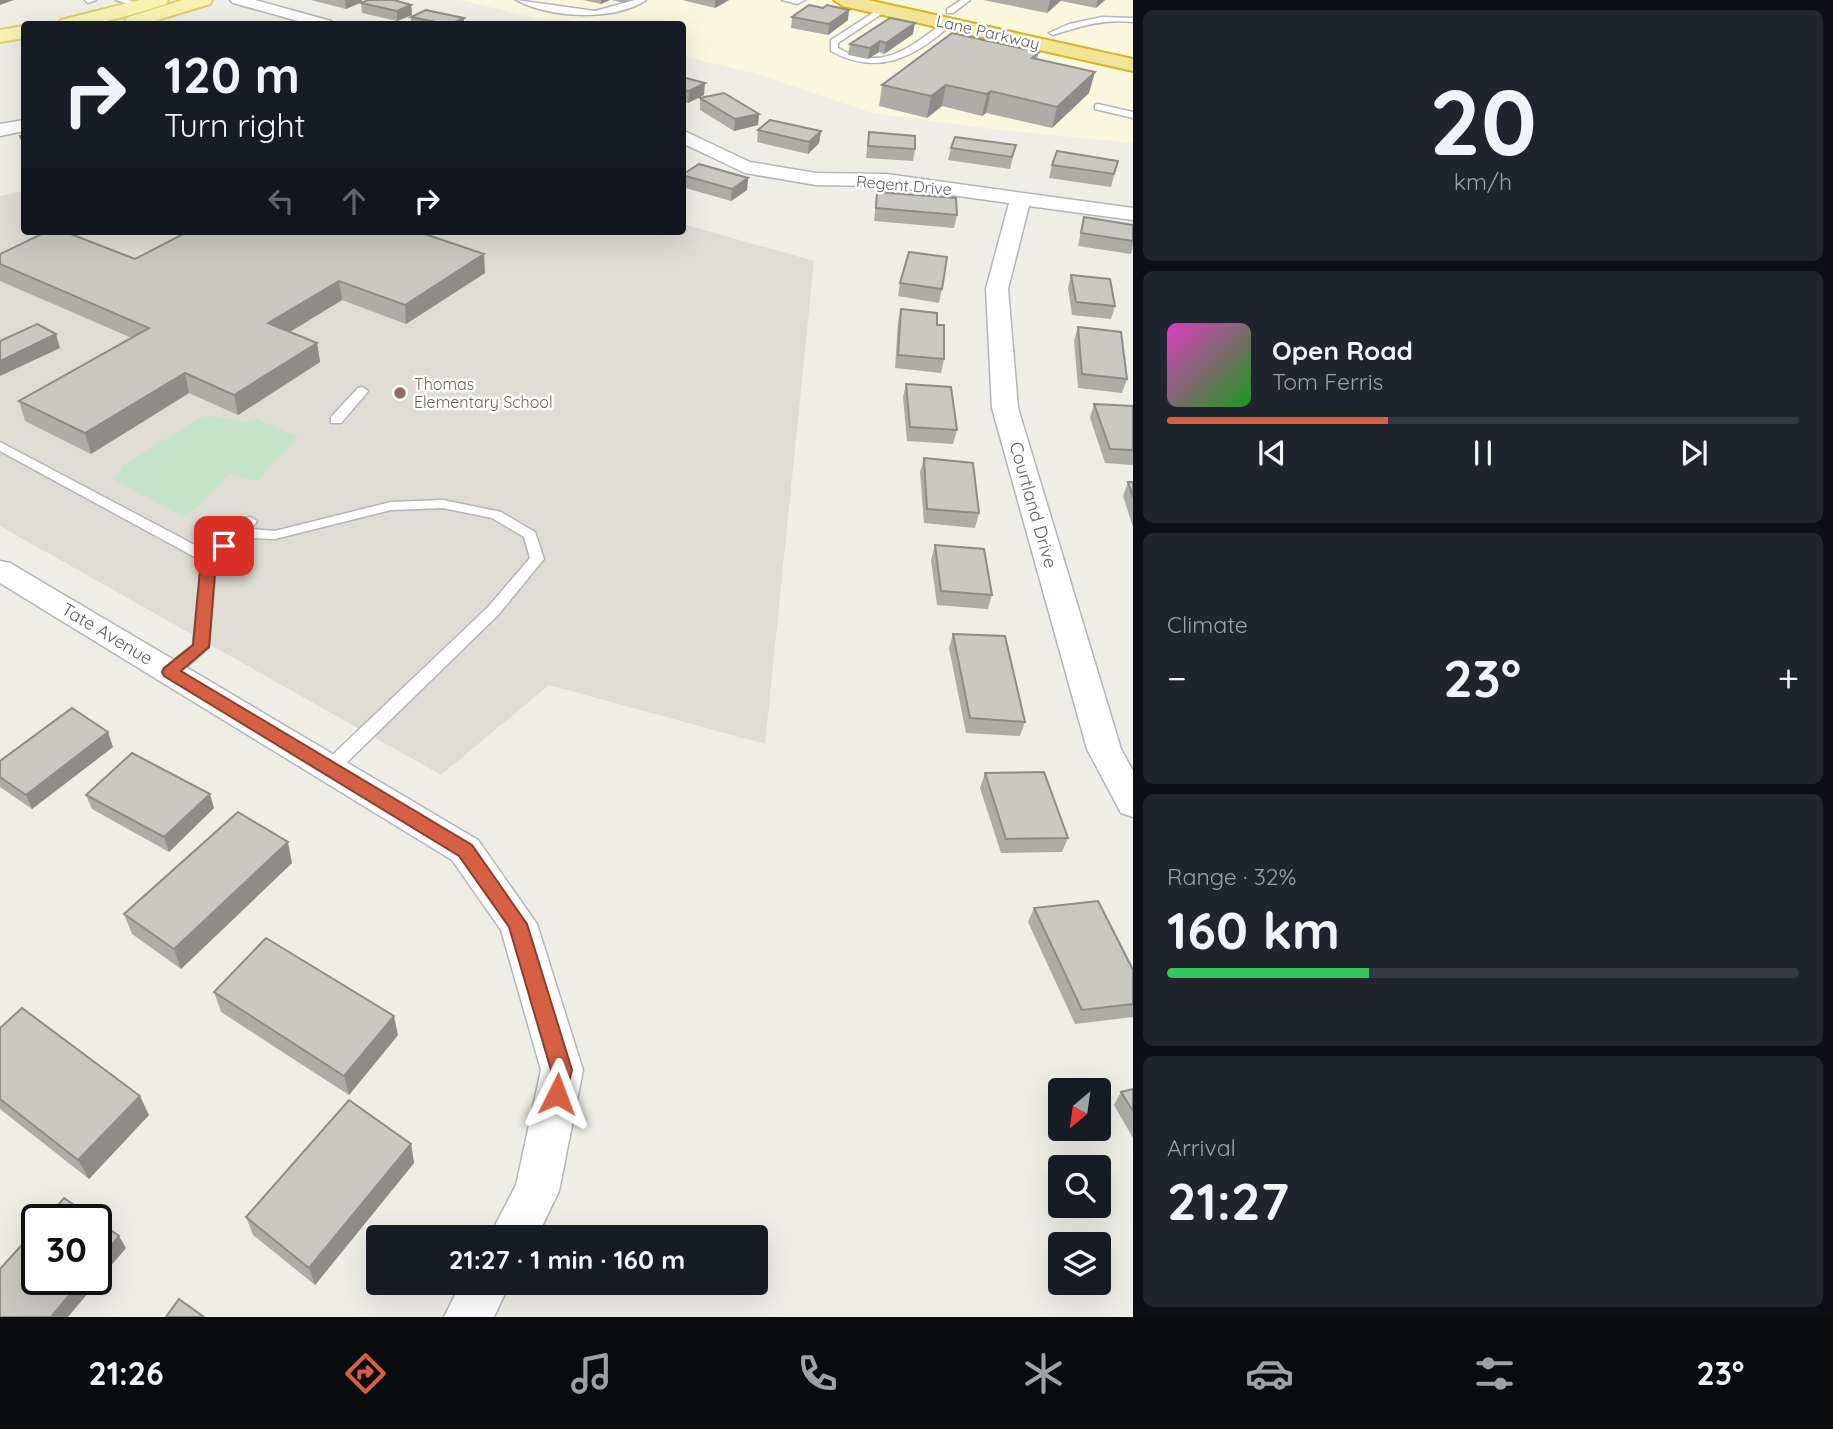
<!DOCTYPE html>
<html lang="en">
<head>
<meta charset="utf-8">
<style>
	:root { --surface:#171b24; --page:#20242c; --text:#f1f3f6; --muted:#9ea1a6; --line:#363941; --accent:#d66044 }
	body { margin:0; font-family:Quicksand,sans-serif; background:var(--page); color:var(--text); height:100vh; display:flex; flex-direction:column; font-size:26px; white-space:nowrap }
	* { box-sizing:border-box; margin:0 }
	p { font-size:23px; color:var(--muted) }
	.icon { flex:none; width:38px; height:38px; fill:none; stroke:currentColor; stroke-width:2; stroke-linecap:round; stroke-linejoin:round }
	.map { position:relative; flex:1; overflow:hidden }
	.drawer { display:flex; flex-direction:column; gap:10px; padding:10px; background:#0d0f14; width:700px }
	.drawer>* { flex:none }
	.top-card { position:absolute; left:21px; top:21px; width:665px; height:214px; border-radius:7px; box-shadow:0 7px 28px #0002; background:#171b24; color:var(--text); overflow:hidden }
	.needle { width:46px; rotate:209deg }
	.buttons { position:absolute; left:1048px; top:1078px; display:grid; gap:14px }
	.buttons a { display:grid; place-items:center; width:63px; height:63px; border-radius:7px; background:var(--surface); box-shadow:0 7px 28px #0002; font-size:35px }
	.speed { position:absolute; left:21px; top:1204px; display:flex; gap:14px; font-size:35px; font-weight:700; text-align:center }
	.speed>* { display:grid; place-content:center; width:91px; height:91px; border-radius:50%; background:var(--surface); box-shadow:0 7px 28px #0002; line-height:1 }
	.speed .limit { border:4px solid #111; border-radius:10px; background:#fff; color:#111 }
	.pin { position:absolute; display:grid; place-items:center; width:60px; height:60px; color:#fff; margin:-30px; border-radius:14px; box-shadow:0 4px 10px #0006 }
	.me { position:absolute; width:77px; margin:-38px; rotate:3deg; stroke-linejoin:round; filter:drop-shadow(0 0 5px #0008) }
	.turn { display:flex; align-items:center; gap:24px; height:147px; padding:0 28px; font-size:32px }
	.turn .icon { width:91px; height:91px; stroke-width:2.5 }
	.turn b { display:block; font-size:49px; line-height:60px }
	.lanes { display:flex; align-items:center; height:66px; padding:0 28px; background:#0003; justify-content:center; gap:35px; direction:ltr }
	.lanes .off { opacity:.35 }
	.big { font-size:52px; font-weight:700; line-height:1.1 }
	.drawer .tile { flex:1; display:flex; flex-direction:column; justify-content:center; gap:10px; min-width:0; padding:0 24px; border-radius:10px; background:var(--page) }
	.drawer .dial { align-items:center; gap:0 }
	.dial b { font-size:91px; line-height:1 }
	.song { display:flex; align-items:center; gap:21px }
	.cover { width:84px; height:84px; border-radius:10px; background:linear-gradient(135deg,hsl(310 70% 55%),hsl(120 70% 35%)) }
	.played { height:7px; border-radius:4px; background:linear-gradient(90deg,var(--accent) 35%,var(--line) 35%) }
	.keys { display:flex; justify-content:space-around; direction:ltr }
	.heat { display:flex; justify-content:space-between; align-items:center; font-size:38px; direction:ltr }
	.charge { height:10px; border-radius:5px; background:linear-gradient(90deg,#34c759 32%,var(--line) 0) }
	.trip { position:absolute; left:366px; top:1225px; width:402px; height:70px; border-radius:7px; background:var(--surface); box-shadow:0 7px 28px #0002; font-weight:700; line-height:70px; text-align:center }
	.tabs { display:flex; height:112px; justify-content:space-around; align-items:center; background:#090b0e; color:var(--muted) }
	.tabs .icon { width:49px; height:49px }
	.tabs .current { color:var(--accent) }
	.tabs b { font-size:32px; color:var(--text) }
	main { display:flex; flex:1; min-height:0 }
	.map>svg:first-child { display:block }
</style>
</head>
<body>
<main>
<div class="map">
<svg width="1133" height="1317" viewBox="0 0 1133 1317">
	<rect width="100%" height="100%" fill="#eeede6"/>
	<polygon fill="#faf7df" points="461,0 1133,0 1133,143 992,129 872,113 756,74 683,56 682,24 558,24"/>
	<polygon fill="#dedcd4" points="24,191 24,231 682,231 683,224 814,261 765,744 549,685 441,775 0,526 0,196"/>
	<polygon fill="#c5e3c9" points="214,416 246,422 257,419 298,437 257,481 229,474 196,508 183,516 112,479 122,470 121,467 201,417"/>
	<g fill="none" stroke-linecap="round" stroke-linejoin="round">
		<g stroke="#b3b5b9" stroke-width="3">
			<g id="lane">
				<polygon points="85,0 96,0 88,3"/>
				<polygon points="116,0 128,0 145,6 141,8"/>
				<path d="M 516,0 L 595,11 L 635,0 L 646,0 C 613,22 550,18 516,0 Z"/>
				<polygon points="782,0 805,0 797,4"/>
				<polygon points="961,0 970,0 953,13 947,13 947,9"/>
				<path d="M 882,7 L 889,9 L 838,43 L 838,48 C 883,73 910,47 946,21 L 953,23 C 916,57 878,77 831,51 L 831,40 Z"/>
				<path d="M 1102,17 L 1133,18 L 1133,22 C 1103,19 1081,26 1053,35 L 1049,33 L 1069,24 Z"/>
				<polygon points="1098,104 1133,112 1133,118 1095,109 1095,105"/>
				<polygon points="362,387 368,391 366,394 341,423 331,423 331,417 358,388"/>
				<polygon points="0,442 208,552 245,518 250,517 257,521 251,529 275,531 391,502 443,500 501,512 535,532 544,559 498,615 337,772 325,772 322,767 325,762 488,607 530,558 524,537 492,518 443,508 391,510 275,539 243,538 216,561 209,647 176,676 170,678 162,672 164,668 193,645 202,561 0,451"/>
			</g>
		</g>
		<g stroke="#b3b5b9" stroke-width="3">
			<g id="street">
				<polygon points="230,0 255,0 331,21 333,24 309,24 233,3"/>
				<polygon points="24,120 24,131 0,136 0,124"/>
				<polygon points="682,130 750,162 816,173 886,174 1133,208 1133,220 1029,206 1008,289 1018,408 1121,749 1133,771 1133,817 1121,813 1087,749 992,408 986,289 1009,203 886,186 816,185 745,173 682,143"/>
				<polygon points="0,561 10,563 478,840 537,924 583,1070 559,1191 537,1237 489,1237 516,1185 541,1070 501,930 452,860 0,583"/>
				<polygon points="461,1283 510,1283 494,1317 444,1317"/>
			</g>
		</g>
		<g stroke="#e2ce6b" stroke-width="4">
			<g id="primary">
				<path d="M 140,0 L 168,0 L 166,4 C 131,15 95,28 58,24 L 61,20 Z"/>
				<polygon points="183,0 212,0 210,4 144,24 128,24 125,21 128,17"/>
				<polygon points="24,26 24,38 0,42 0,30"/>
			</g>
		</g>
		<g stroke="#dab41a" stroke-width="4">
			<polygon id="highway" points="834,0 868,0 1133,59 1133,71 843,6"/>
		</g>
		<use href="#lane" fill="#fff" fill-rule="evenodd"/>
		<use href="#street" fill="#fff" fill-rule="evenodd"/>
		<use href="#primary" fill="#f6f3b3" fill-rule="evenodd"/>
		<use href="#highway" fill="#f1e59a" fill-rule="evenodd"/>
	</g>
	<g fill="#aeaca7">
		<polygon points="311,0 362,0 362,2 346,9"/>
		<polygon points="583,0 610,0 601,4"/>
		<polygon points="612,0 629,0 624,3"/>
		<polygon points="682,0 729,0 715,8"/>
		<polygon points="983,0 1105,0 1096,8 1061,1 1047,13"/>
		<polygon points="361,3 411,5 412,15 397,21 362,13"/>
		<polygon points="823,8 848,20 828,35 791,28 792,17"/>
		<polygon points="411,17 464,24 411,24"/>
		<polygon points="913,34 884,54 879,52 868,59 848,55 850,44"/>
		<polygon points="1039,52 1037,59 1089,93 1052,128 986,113 982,116 942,106 927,118 879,106 882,85"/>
		<polygon points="682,77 704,95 688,103 682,101"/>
		<polygon points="700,98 759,114 758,125 734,131 700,110"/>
		<polygon points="758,130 821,131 819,143 808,154 757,142"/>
		<polygon points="869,132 915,149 913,161 866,158"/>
		<polygon points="1016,145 1010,169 948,160 951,148"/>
		<polygon points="1118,161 1111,187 1049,178 1052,165"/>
		<polygon points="682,175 748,178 747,190 731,201 682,187"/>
		<polygon points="877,192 957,215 954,228 874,221"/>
		<polygon points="1084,217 1133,225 1133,246 1131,254 1078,246"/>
		<polygon points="0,254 135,259 485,273 406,324 342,300 289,332 317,343 320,362 238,415 189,393 91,454 25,421 19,401 132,338 0,281"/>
		<polygon points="1071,275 1115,306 1111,319 1072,315 1068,288"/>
		<polygon points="900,283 942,289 939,303 898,296"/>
		<polygon points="901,309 937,325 944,359 941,373 895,368 898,322"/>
		<polygon points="1078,327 1127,379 1122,393 1078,388 1074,340"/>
		<polygon points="906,384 957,430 953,444 907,441 903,397"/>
		<polygon points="1094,404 1133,406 1133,465 1105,463 1090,418"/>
		<polygon points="924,458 979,513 975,528 924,523 920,472"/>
		<polygon points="1128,482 1133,482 1133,527 1123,496"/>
		<polygon points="935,545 992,595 988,609 937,605 931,560"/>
		<polygon points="953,634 1025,722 1020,736 966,733 949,648"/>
		<polygon points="113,747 32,809 0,787 0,761"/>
		<polygon points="985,773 1068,838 1062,852 1001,853 980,788"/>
		<polygon points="86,795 214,808 169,852 92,809"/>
		<polygon points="292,863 181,969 132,934 124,914"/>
		<polygon points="1034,908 1133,970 1133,1017 1075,1024 1028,922"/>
		<polygon points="214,992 398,1035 349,1095 221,1012"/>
		<polygon points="0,1028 149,1115 89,1179 0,1109"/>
		<polygon points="1133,1089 1133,1138 1114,1105 1121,1092"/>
		<polygon points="411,1144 414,1163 315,1285 253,1235 246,1217"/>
	</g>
	<g fill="#8d8c88">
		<polygon points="0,0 14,0 0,5"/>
		<polygon points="345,0 362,0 362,2 346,9"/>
		<polygon points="601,0 610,0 601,4"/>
		<polygon points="715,0 729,0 715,8"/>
		<polygon points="1050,0 1061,0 1047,13"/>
		<polygon points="1098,0 1105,0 1096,8"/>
		<polygon points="411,5 412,15 397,21 397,11"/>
		<polygon points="849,10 848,20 828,35 829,24"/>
		<polygon points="464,18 464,24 451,24"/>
		<polygon points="915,23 913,34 884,54 886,43"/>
		<polygon points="880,41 879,52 868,59 870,48"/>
		<polygon points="1095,72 1089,93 1052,128 1057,107"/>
		<polygon points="705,83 704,95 688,103 689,91"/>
		<polygon points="946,85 942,106 927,118 931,96"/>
		<polygon points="991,91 986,113 982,116 987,94"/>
		<polygon points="759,114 758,125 734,131 735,119"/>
		<polygon points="821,131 819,143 808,154 809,142"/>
		<polygon points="748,178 747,190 731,201 732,189"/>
		<polygon points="484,254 485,273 406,324 405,305"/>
		<polygon points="339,281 342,300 272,343 268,323"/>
		<polygon points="56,334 60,348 0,376 0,361"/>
		<polygon points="317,343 320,362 238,415 234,395"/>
		<polygon points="185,373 189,393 91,454 85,433"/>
		<polygon points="108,732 113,747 32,809 26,795"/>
		<polygon points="210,794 214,808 169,852 164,837"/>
		<polygon points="288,842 292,863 181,969 174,949"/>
		<polygon points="394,1016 398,1035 349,1095 344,1076"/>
		<polygon points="140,1096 149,1115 89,1179 78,1160"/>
		<polygon points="411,1144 414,1163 315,1285 309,1268"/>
		<polygon points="119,1236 126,1248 68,1317 51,1317 83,1279 96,1279 96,1264"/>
	</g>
	<g fill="#cac8c2" stroke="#8d8c88" stroke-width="2">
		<polygon points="368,0 394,0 411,5 397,11 361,3"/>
		<polygon points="809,5 823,8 827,5 849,10 829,24 792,17"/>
		<polygon points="426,10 464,18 451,24 446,24 411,17"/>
		<polygon points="890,18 915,23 886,43 880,41 870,48 850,44"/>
		<polygon points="952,33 1039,52 1032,58 1095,72 1057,107 991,91 987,94 946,85 931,96 882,85"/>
		<polygon points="682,77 705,83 689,91 682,90"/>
		<polygon points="724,93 759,114 735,119 700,98"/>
		<polygon points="770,120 821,131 809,142 758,130"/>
		<polygon points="869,132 915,136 915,149 868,146"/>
		<polygon points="24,135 24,145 20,136"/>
		<polygon points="955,137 1016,145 1012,157 951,148"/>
		<polygon points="1057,151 1118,161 1114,174 1052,165"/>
		<polygon points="699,164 748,178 732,189 682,175"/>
		<polygon points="877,192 956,198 957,215 876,208"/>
		<polygon points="1084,217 1133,225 1133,241 1081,233"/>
		<polygon points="48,231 63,231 135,259 189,231 416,231 484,254 405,305 339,281 268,323 317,343 234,395 185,373 85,433 19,401 149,328 0,264 0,254"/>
		<polygon points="909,252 947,257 942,289 900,283"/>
		<polygon points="1071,275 1110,279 1115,306 1076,302"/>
		<polygon points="901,309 937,313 937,325 944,325 944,359 898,355"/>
		<polygon points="37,324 56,334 0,361 0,341"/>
		<polygon points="1078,327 1121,332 1127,379 1082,374"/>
		<polygon points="906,384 951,387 957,430 910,427"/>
		<polygon points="1094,404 1133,406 1133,450 1110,449"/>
		<polygon points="924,458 973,463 979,513 927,509"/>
		<polygon points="1128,482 1133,482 1133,497"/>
		<polygon points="935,545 984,549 992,595 941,591"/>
		<polygon points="953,634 1005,636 1025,722 970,718"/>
		<polygon points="72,708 108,732 26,795 0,777 0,761"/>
		<polygon points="132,753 210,794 164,837 86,795"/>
		<polygon points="1044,772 1068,838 1006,839 985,773"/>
		<polygon points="238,812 288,842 174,949 124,914"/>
		<polygon points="1098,901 1133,970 1133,1004 1082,1010 1034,908"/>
		<polygon points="266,938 394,1016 344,1076 214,992"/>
		<polygon points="22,1008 140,1096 78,1160 0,1099 0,1028"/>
		<polygon points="1133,1089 1133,1111 1121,1092"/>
		<polygon points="349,1100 411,1144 309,1268 246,1217"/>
		<polygon points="64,1198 96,1220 45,1220"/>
		<polygon points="96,1220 119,1236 96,1264"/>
		<polygon points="37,1228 37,1279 83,1279 51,1317 0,1317 0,1269"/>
		<polygon points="179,1299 204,1317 166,1317"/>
	</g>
	<polygon fill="#d66044" stroke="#8b3e2c" stroke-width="2" points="224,541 232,546 216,560 209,647 181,671 472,845 527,924 572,1070 564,1101 557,1104 549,1101 546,1094 551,1070 509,927 459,856 164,676 162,672 164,668 193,645 201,559"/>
	<circle fill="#8d6e63" stroke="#fff" stroke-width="2.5" cx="400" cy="393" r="7"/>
	<g text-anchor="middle" stroke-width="5" stroke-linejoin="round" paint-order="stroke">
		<g font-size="16" fill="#5e6064" stroke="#fff">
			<text transform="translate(988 32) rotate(13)" y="6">Lane Parkway</text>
			<text transform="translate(904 185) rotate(5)" y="6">Regent Drive</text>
		</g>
		<g font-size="16" fill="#785e54" stroke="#fff" text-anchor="start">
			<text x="414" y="390">Thomas<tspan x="414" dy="18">Elementary School</tspan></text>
		</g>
		<g font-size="18" fill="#5e6064" stroke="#fff">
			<text transform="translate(1033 505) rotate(74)" y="6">Courtland Drive</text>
			<text transform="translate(107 634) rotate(31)" y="6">Tate Avenue</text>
		</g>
	</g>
</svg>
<div class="buttons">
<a><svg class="needle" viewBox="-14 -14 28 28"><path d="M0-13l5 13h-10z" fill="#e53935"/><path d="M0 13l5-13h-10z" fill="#9ea1a6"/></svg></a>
<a><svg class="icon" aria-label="search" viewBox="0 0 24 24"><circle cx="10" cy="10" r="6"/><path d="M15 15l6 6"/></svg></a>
<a><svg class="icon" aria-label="layers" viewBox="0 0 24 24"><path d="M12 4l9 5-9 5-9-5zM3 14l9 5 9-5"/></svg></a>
</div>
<div class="speed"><div class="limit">30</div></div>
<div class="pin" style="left:224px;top:546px;background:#d93025"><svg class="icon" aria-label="arrive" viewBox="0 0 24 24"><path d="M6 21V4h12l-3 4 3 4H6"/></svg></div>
<svg class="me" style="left:557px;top:1094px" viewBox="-20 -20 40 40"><path d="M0-17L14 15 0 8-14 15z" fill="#d66044" stroke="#fff" stroke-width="4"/></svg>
<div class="trip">21:27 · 1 min · 160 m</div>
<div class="top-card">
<div class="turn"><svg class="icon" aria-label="right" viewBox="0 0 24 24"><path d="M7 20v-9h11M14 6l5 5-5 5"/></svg><div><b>120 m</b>Turn right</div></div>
<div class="lanes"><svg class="icon off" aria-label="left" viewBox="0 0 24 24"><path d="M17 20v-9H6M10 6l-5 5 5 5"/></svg><svg class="icon off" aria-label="ahead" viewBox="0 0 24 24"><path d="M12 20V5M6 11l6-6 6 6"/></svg><svg class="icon" aria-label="right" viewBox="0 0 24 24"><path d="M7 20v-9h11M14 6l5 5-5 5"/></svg></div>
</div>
</div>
<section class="drawer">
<div class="tile dial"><b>20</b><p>km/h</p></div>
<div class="tile">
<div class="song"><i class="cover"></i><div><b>Open Road</b><p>Tom Ferris</p></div></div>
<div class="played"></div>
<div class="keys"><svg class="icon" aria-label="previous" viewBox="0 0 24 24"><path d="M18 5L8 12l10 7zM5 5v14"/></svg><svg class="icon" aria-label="pause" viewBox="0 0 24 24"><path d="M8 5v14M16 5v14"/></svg><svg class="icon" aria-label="next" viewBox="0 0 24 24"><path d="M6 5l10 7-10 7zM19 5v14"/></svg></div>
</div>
<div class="tile"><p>Climate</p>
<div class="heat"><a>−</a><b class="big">23°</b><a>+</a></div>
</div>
<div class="tile"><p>Range · 32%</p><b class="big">160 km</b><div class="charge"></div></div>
<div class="tile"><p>Arrival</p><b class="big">21:27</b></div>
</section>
</main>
<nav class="tabs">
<b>21:26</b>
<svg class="icon current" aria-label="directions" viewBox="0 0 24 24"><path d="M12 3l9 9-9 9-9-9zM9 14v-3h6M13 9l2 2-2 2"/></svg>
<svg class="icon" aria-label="music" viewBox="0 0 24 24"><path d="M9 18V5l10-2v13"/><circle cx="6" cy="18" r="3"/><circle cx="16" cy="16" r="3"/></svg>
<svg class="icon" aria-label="phone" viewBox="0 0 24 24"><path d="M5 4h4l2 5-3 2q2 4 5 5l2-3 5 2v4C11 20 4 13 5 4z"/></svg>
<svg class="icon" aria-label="climate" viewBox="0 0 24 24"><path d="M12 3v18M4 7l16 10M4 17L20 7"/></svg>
<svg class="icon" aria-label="car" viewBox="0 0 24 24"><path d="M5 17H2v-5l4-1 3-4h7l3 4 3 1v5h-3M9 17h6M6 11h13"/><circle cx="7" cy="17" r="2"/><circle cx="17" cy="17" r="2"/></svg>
<svg class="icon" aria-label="filters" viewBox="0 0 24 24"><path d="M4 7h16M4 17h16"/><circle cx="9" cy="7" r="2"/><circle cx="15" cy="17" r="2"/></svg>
<b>23°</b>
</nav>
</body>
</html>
